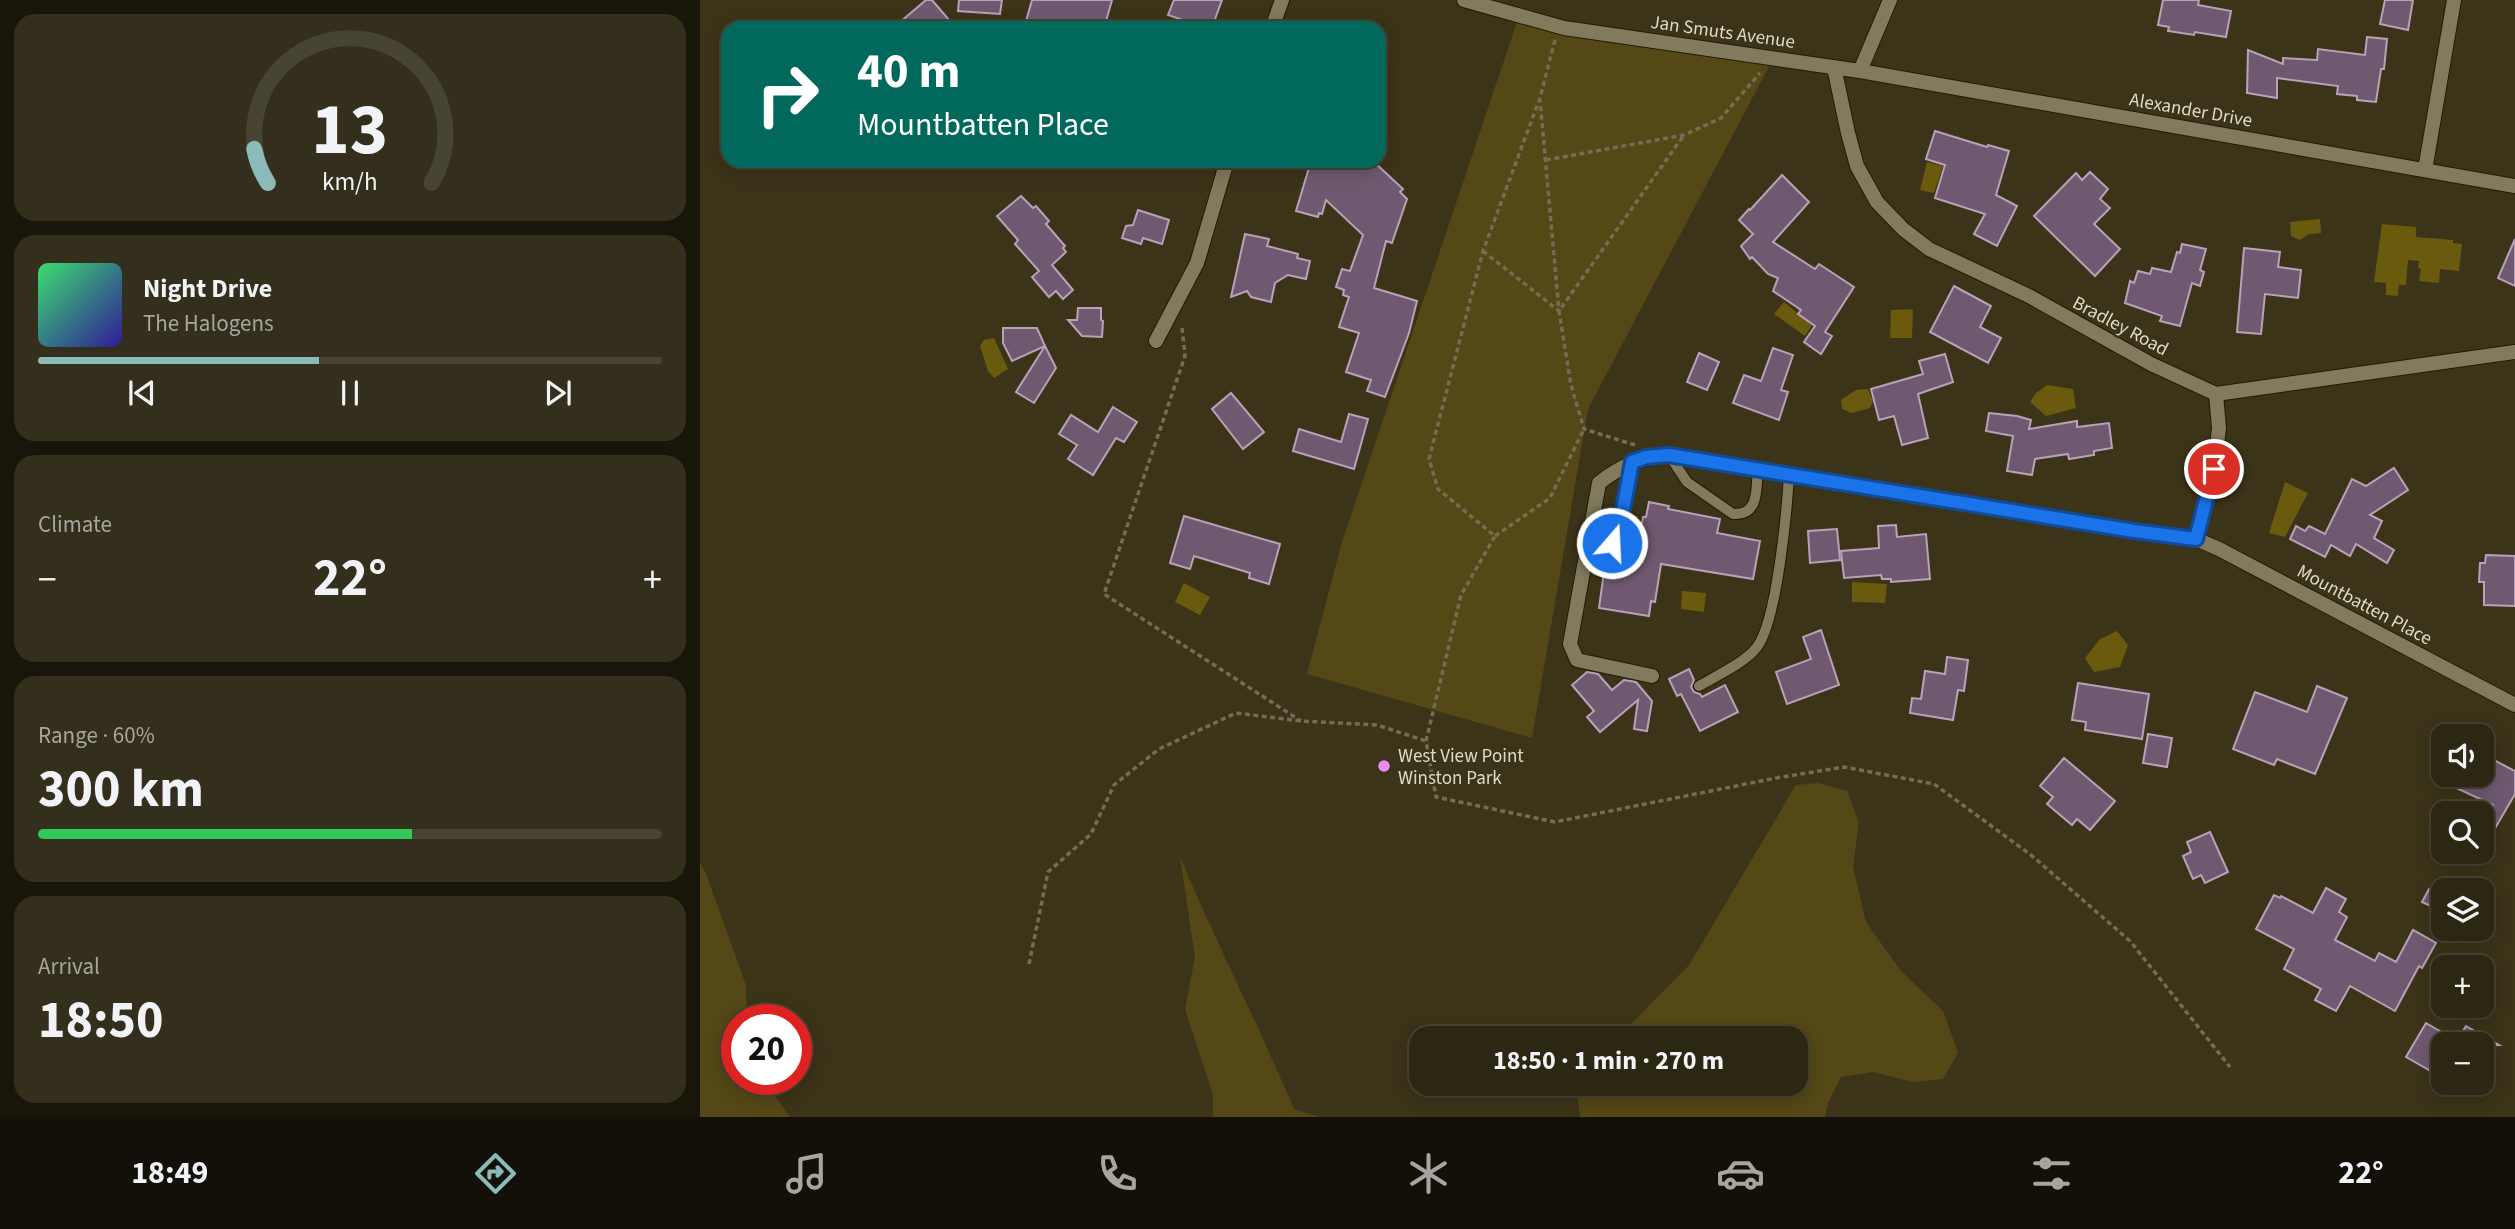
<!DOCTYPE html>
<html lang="en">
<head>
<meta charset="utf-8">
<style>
	:root { --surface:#2c2713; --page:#342f1c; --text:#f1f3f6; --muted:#a6a5a0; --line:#484433; --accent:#8bbbb9 }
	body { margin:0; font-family:"Source Sans 3",sans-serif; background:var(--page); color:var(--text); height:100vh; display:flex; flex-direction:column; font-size:26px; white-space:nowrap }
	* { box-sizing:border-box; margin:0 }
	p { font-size:23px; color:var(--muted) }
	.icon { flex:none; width:38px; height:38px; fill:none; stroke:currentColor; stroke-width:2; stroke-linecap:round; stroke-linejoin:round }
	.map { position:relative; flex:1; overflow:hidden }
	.details { display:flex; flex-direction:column; gap:14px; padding:14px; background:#18150a; width:700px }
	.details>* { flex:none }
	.banner { position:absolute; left:21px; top:21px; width:665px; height:147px; border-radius:21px; box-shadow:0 4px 18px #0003,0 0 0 2px var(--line); background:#00695c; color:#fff; overflow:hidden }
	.fabs { position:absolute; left:1731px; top:724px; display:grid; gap:14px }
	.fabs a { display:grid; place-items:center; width:63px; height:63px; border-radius:14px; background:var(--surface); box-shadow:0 4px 18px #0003,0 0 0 2px var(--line); font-size:35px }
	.speed { position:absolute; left:21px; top:1004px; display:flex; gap:14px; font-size:35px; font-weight:700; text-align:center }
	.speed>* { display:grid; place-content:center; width:91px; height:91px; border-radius:50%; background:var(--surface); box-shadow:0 4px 18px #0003,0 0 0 2px var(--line); line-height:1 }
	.speed .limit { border:10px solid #d22; background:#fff; color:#111 }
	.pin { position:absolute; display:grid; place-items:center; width:60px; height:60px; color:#fff; margin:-30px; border:4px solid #fff; border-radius:50%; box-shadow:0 2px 7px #0007 }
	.me { position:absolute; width:77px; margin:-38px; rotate:19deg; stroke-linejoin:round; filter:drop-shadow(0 0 5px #0008) }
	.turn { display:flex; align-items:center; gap:24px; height:147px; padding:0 21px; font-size:32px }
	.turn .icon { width:91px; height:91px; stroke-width:2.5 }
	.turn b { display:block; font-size:49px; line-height:60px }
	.big { font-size:52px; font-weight:700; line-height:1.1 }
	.details .card { flex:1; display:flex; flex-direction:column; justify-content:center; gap:10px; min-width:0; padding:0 24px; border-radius:21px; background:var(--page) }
	.details .dial { align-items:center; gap:0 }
	.dial svg { height:182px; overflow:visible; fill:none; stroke:var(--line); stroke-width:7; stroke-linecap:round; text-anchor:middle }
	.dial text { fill:var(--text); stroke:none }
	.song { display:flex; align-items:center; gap:21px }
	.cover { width:84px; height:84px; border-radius:10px; background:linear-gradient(135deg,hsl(140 70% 55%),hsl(250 70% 35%)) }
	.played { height:7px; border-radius:4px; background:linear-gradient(90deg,var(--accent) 45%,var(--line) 45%) }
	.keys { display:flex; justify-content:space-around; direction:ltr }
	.heat { display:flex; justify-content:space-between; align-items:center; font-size:38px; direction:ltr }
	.charge { height:10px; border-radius:5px; background:linear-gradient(90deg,#34c759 60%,var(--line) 0) }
	.trip { position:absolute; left:709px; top:1026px; width:399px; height:70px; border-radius:21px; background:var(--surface); box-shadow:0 4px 18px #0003,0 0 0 2px var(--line); font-weight:700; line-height:70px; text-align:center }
	.dock { display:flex; height:112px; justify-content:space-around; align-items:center; background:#121008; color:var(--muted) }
	.dock .icon { width:49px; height:49px }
	.dock .current { color:var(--accent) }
	.dock b { font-size:32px; color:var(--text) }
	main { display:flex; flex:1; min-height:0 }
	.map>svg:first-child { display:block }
</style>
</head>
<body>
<main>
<section class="details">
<div class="card dial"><svg viewBox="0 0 100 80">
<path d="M14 69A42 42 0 1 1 86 69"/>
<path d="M14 69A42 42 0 0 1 8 54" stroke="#8bbbb9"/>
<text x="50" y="56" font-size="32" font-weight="700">13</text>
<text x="50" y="72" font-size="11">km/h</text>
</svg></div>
<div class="card">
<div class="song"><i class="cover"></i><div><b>Night Drive</b><p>The Halogens</p></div></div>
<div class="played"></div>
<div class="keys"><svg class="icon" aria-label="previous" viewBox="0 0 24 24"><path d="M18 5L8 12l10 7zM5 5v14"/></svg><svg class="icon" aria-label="pause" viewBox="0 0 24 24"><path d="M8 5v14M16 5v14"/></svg><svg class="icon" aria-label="next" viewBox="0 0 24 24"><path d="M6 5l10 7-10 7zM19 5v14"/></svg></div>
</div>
<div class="card"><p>Climate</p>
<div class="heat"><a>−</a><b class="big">22°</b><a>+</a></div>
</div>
<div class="card"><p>Range · 60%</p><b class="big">300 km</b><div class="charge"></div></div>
<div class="card"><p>Arrival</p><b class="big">18:50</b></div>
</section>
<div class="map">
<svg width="1815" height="1117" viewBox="0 0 1815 1117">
	<rect width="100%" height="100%" fill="#3b3419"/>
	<g fill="#544816">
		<polygon points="819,16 1074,57 888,409 832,738 607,674 642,542"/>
		<polygon points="1118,783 1147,791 1159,823 1153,866 1166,922 1201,971 1243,1011 1258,1053 1243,1079 1213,1082 1173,1072 1141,1077 1128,1103 1125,1117 880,1117 876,1083 1096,1083 1096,1038 912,1038 925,1030 989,965 1096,785"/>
		<path d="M 480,857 C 516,942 558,1024 594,1109 L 619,1117 L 513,1117 L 513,1095 L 485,1009 L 495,957 Z"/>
		<polygon points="0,863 6,874 46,985 47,1020 37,1020 37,1080 64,1080 90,1117 0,1117"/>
	</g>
	<g fill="#6a5a0d">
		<polygon points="1227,162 1243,166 1234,193 1220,190"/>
		<polygon points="1620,219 1621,233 1609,234 1600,240 1591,236 1590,222"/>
		<polygon points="1682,224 1716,227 1716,237 1753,240 1753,243 1762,244 1759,271 1740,269 1739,283 1719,281 1721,269 1718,268 1719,261 1708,260 1706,285 1699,285 1698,296 1686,295 1686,283 1674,282"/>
		<polygon points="1084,302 1112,325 1105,336 1074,314"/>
		<polygon points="1213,309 1212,338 1190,338 1191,310"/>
		<polygon points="294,338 308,369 294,378 288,371 280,346 284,340"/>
		<polygon points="1347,385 1373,389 1376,408 1346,416 1330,402 1336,393"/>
		<polygon points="1168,389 1173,401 1170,408 1152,413 1142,409 1141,400 1156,390"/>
		<polygon points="1585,482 1608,493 1585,537 1569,533"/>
		<polygon points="1152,582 1187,584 1185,603 1152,602"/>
		<polygon points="484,583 510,597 500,615 475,602"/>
		<polygon points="982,591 1006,593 1004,612 981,609"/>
		<polygon points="1417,631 1428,645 1420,667 1394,672 1385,658 1400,639"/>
	</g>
	<g fill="#6f5970" stroke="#b9a1b9" stroke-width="2">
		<polygon points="226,0 232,0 256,28 193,28"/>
		<polygon points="259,0 302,0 300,14 258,11"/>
		<polygon points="332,0 412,0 404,28 353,28 326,21"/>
		<polygon points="474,0 522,0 514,22 511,21 509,28 493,28 494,24 468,15"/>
		<polygon points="1463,0 1499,0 1498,5 1531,11 1526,37 1495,32 1494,35 1468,31 1469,27 1458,25"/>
		<polygon points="1685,0 1713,0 1708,30 1680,24"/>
		<polygon points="1667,37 1687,39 1684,69 1681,69 1676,102 1657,100 1657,96 1637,94 1638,86 1577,78 1577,98 1547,93 1548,50 1583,64 1583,58 1617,60 1618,49 1665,55"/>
		<polygon points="1235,131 1287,147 1288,145 1309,151 1296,195 1317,206 1297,246 1274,234 1285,214 1235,198 1245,165 1226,159"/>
		<polygon points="611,161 673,161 703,189 700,192 707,199 692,243 686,241 674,288 717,301 709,333 685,397 667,391 671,380 646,372 659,333 639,327 649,297 643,295 644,290 636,287 642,269 650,271 663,235 626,200 622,214 619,213 618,217 596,211"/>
		<polygon points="1390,172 1408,189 1400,199 1410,208 1394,224 1420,249 1395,276 1334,216 1376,173 1382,180"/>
		<polygon points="1082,175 1109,202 1073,242 1115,269 1119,264 1154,287 1125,332 1132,336 1121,354 1104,342 1115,326 1098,314 1101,310 1073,291 1078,278 1068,274 1052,257 1050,259 1041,246 1053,234 1039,220 1049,209 1050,210"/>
		<polygon points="321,196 333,208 336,206 349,221 346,224 365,246 363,248 366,252 352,265 373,290 363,299 356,291 349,297 332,277 339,271 315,244 318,240 297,216"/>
		<polygon points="438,210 469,220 462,244 443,238 441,244 422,238 426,226 433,225"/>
		<polygon points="545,234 569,239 567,246 598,254 597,258 610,261 606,279 588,275 575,283 571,302 551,297 547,291 531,297"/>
		<polygon points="1815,239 1815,286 1798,278"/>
		<polygon points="1482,244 1506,249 1500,270 1504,272 1500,286 1492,283 1480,326 1460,321 1462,316 1425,303 1430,281 1434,283 1438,271 1450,274 1452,268 1471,272 1477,252 1480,253"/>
		<polygon points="1544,248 1580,252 1578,267 1601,270 1598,298 1565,294 1561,334 1537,332"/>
		<polygon points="1254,286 1291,306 1280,327 1301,338 1288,363 1230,332"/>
		<polygon points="378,308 401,308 401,320 403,321 402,337 382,336 368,320 377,320"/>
		<polygon points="303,328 337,328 345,346 312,361 303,343"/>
		<polygon points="345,346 356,368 334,403 316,392"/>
		<polygon points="1073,348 1093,355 1081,390 1088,392 1079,420 1033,403 1044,375 1061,381"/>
		<polygon points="999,353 1019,362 1007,390 987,382"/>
		<polygon points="1245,354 1253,382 1218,394 1228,438 1202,445 1194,416 1179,420 1171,389 1223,374 1219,361"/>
		<polygon points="531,393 564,432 543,449 512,409"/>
		<polygon points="413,407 437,422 424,442 416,438 393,475 368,459 377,445 359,434 371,415 398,432"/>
		<polygon points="1289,413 1317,416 1331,420 1329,429 1377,421 1377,427 1409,423 1412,448 1394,451 1394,455 1369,459 1368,454 1335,459 1332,475 1307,471 1313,436 1286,431"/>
		<polygon points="649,414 668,419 654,469 593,451 599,429 641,442"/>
		<polygon points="1694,468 1708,490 1670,515 1682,521 1674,538 1694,550 1687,563 1656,544 1650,556 1631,545 1625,557 1590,539 1596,526 1605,531 1609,526 1625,534 1652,479 1666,486"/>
		<polygon points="949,502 969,506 968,509 1020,519 1017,533 1060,541 1053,579 961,564 955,602 951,601 949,616 899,608 906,557 920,560 925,553 923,543 938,545 943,517 946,517"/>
		<polygon points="484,516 580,544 569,584 549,578 550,573 494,556 490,569 470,563"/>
		<polygon points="1196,525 1197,537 1226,534 1230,579 1191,582 1191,579 1182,579 1181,575 1144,578 1141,551 1179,548 1178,526"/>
		<polygon points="1137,529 1140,560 1110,563 1108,531"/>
		<polygon points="1786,555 1815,556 1815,606 1784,605 1784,582 1779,582 1780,563 1785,563"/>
		<polygon points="1121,630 1139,685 1087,704 1076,672 1111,659 1103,637"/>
		<polygon points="1247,657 1268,660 1264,691 1258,690 1253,720 1210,713 1212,698 1221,699 1225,671 1245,674"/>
		<polygon points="989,669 994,680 991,687 994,692 1000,694 1002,697 1025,685 1038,712 1000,731 981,694 977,696 969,679"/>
		<polygon points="887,672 898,674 912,690 924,680 936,682 952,701 947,731 934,729 938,700 900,732 887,717 894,711 872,685"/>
		<polygon points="1378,683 1449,694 1442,739 1385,730 1386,722 1372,720"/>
		<polygon points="1617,686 1647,698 1615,774 1577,759 1574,765 1533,749 1555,692 1607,712"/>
		<polygon points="1448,734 1472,738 1467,767 1443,763"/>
		<polygon points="1782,754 1815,771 1815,794 1790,837 1782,833 1782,828 1793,805 1752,786 1757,775 1782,775"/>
		<polygon points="1364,758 1415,801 1390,830 1377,819 1372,825 1347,804 1353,797 1340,786"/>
		<polygon points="1510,832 1528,872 1505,883 1501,875 1493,879 1483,856 1491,852 1487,842"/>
		<polygon points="1626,888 1646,899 1639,912 1647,917 1635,940 1675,961 1679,953 1696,962 1713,930 1736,943 1722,968 1719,966 1695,1011 1650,986 1636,1011 1615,1000 1621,989 1584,969 1594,949 1556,929 1574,895 1580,898 1581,896 1613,913"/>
		<polygon points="1729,889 1741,896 1735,908 1722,902"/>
		<polygon points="1726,1023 1757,1041 1766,1026 1799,1045 1743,1045 1743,1078 1706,1057"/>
	</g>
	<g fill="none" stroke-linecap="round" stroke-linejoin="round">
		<g stroke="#221b01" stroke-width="12">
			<g id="service">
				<path d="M 969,455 L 987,482 L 1033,514 C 1060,516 1056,487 1058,468"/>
				<polyline points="917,552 912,543 911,535 922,515 932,462"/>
				<path d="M 999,686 C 1016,676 1046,662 1057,647 C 1077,621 1087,510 1089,474"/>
			</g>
		</g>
		<g stroke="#221b01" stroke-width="16">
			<g id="minor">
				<polyline points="764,0 864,28 1160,71 1190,0"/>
				<polyline points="572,28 582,0"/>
				<polyline points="1134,67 1148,133 1157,166 1177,202 1203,229 1229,249 1329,296 1451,364 1516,394 1815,352"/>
				<polyline points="1160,71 1815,186"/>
				<polyline points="1725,170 1754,0"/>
				<polyline points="456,341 497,263 527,161"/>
				<polyline points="1496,539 1514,469 1519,428 1516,394"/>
				<path d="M 952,676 L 877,660 L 870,644 L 899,483 C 921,465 942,458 969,455 L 1434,531 L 1496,539 L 1519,549 L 1815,705"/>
			</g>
		</g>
		<g stroke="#736d55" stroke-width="3.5" stroke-dasharray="5 3.5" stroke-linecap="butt">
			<polyline points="855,40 840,98 783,251 729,459 738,489 795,536 761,595 726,741 736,797 855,822 1076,778 1144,767 1234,784 1331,855 1430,941 1530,1067"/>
			<polyline points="846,160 984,135 1021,118 1060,73"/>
			<polyline points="783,251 859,311 840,100"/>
			<polyline points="482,328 485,356 404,594 601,721"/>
			<polyline points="935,445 884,429 871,385 859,311 984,135"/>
			<polyline points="795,536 850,498 884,429"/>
			<polyline points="329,964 348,872 391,834 414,785 459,749 536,713 601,721 677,725 726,741"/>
		</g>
		<use href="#service" stroke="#817a5d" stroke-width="10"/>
		<use href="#minor" stroke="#817a5d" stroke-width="14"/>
	</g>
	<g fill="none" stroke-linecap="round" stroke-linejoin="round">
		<g stroke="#114b97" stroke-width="18">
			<polyline id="route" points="912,543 911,536 922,515 932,462 946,457 969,455 1434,531 1496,539 1514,469"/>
		</g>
		<use href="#route" stroke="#1a73e8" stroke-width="12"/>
	</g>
	<circle fill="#f08bf5" stroke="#3b3419" stroke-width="2.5" cx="684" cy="766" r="7"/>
	<g text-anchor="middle" stroke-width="5" stroke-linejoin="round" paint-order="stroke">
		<g font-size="19" fill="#dedaca" stroke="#3b3419">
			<text transform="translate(1023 31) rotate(8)" y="7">Jan Smuts Avenue</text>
			<text transform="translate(1491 109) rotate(10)" y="7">Alexander Drive</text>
			<text transform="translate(1421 325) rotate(28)" y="7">Bradley Road</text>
			<text transform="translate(1665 604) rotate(28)" y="7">Mountbatten Place</text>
		</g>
		<g font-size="19" fill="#dedaca" stroke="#3b3419" text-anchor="start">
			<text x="698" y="762">West View Point<tspan x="698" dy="22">Winston Park</tspan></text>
		</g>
	</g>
</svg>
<div class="fabs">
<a><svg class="icon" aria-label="sound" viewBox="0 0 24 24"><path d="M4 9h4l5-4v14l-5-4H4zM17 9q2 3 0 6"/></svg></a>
<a><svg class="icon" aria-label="search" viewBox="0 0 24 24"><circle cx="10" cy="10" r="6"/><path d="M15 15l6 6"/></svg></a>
<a><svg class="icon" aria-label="layers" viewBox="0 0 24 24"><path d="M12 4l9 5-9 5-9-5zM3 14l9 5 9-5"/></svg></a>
<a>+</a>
<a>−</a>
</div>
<div class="speed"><div class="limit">20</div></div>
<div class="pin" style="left:1514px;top:469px;background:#d93025"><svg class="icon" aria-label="arrive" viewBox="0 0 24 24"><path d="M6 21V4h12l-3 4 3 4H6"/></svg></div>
<svg class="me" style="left:912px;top:543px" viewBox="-20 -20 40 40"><circle r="17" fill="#1a73e8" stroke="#fff" stroke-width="3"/><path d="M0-11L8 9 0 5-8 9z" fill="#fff"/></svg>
<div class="trip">18:50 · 1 min · 270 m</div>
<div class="banner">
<div class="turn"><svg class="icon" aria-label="right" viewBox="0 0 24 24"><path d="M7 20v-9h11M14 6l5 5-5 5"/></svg><div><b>40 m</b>Mountbatten Place</div></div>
</div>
</div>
</main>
<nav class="dock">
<b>18:49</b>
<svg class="icon current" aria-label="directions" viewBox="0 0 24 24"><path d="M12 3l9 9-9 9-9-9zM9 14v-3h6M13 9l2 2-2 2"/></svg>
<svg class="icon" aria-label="music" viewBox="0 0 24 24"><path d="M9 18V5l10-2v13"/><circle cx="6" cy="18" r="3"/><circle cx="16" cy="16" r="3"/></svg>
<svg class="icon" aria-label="phone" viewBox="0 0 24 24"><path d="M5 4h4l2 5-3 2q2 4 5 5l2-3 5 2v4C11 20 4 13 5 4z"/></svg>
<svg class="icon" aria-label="climate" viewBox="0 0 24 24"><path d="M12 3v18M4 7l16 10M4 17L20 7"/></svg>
<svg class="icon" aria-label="car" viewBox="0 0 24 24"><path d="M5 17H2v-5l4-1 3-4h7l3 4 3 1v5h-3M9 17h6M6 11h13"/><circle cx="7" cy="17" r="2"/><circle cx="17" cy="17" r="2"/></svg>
<svg class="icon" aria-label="filters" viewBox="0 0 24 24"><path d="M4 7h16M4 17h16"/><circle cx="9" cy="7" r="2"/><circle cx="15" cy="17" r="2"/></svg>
<b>22°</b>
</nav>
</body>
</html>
